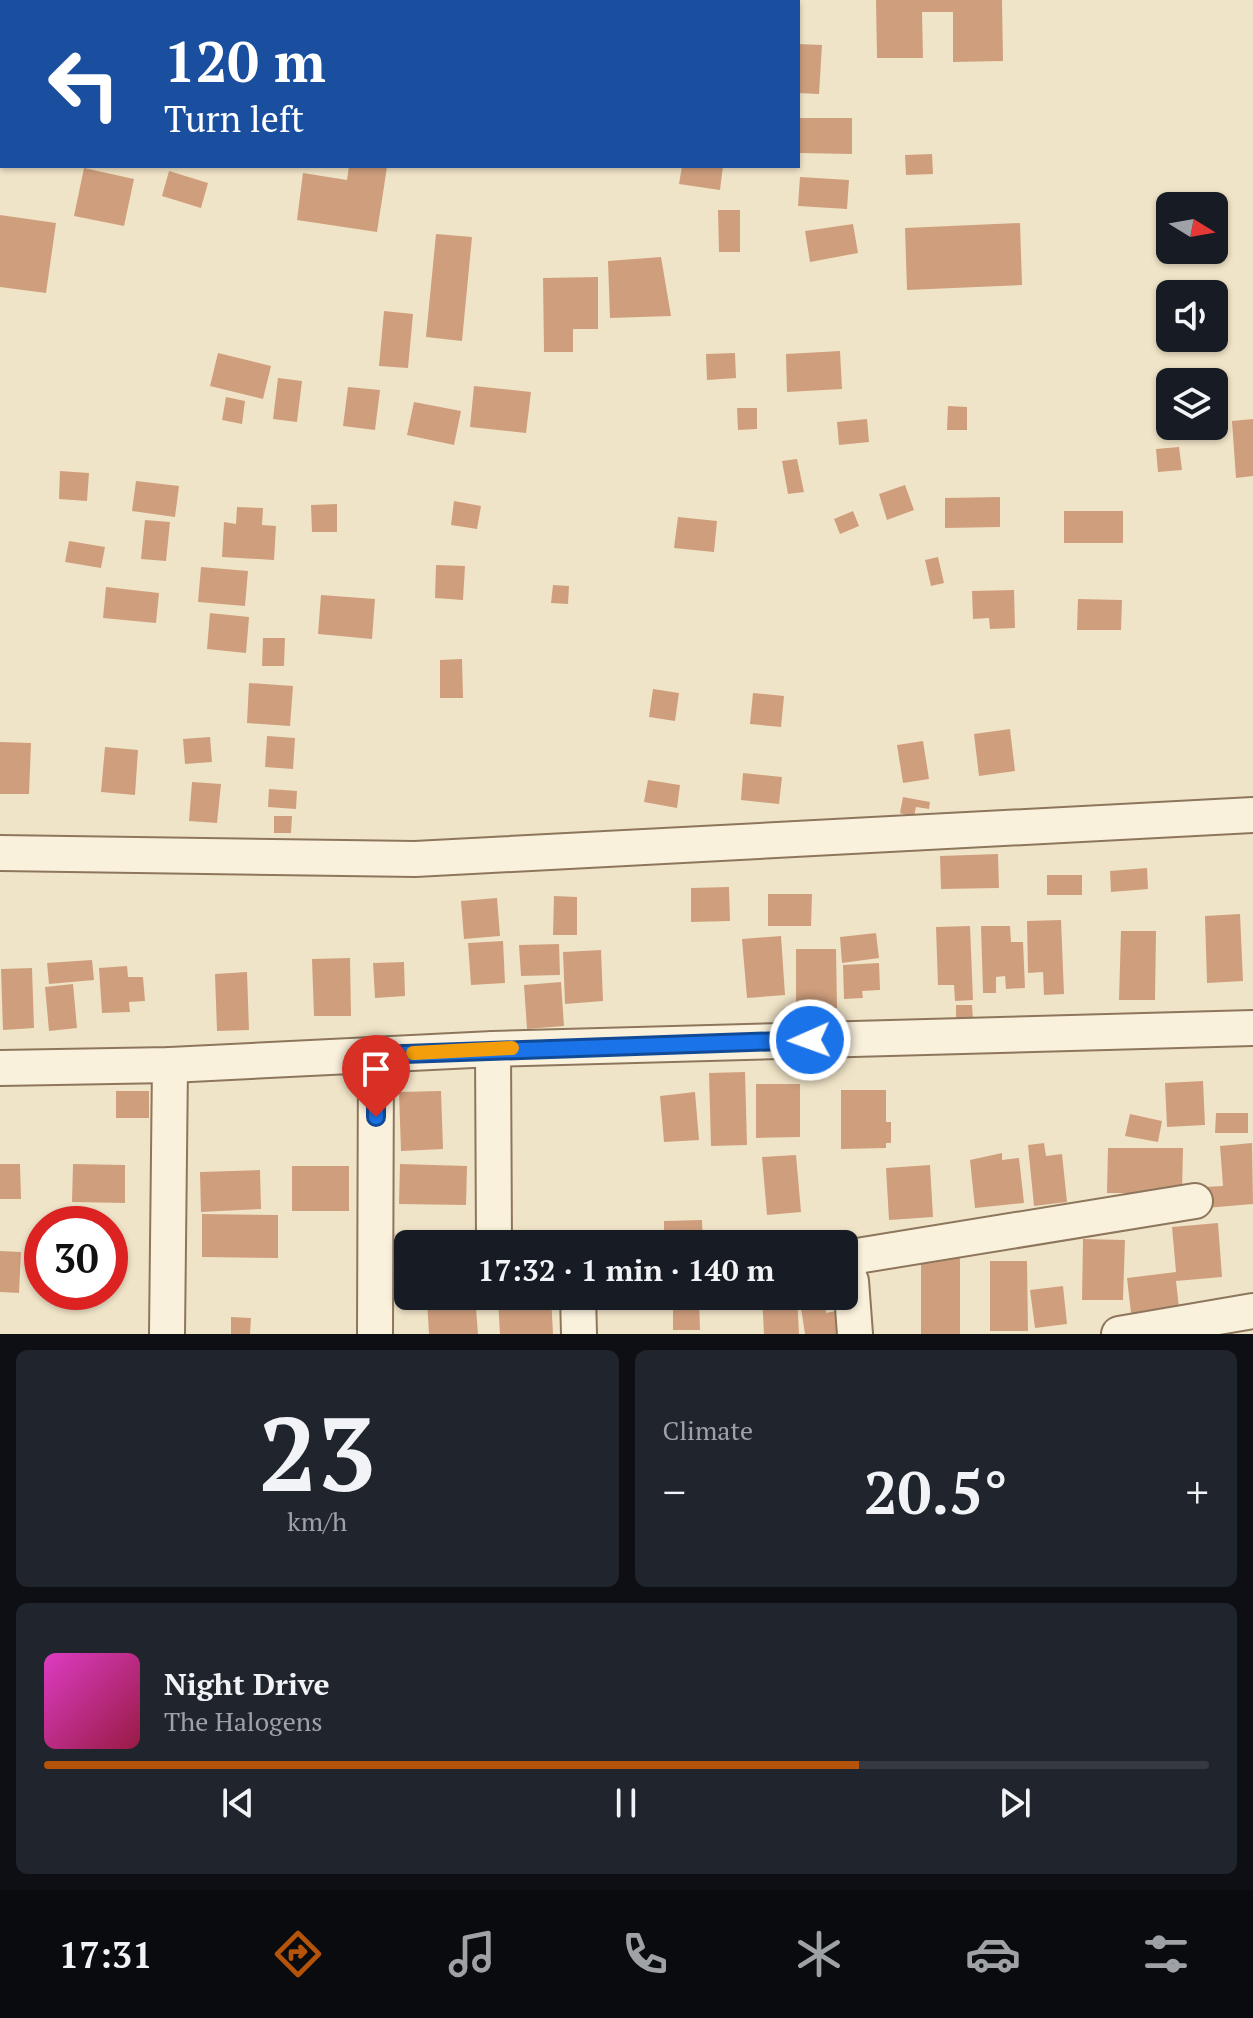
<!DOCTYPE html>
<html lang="en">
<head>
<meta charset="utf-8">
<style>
	:root { --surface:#171b24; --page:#20242c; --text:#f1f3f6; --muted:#9ea1a6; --line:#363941; --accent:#b45309 }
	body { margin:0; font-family:"PT Serif",serif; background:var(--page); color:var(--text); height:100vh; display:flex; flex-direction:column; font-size:30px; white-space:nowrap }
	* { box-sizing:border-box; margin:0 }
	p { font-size:26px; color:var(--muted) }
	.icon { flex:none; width:44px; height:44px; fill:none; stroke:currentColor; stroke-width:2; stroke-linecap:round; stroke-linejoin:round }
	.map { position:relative; height:1334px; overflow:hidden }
	.panel { display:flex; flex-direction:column; gap:16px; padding:16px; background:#0d0f14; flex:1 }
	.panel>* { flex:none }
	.guide { position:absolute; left:0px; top:0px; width:800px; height:168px; box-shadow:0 2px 6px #0004; background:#1a4fa0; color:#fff; overflow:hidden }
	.needle { width:52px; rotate:101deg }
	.fabs { position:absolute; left:1156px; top:192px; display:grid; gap:16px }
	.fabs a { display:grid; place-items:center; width:72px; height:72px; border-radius:12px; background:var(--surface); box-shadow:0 2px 6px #0004; font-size:40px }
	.speed { position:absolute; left:24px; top:1206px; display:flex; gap:16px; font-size:40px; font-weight:700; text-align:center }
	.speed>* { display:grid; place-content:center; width:104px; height:104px; border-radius:50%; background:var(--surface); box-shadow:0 2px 6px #0004; line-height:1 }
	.speed .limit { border:12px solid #d22; background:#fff; color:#111 }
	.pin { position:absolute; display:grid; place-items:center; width:68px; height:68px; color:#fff; margin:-82px -34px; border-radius:50% 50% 50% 0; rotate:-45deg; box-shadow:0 0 8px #0007 }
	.pin .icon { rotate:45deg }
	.me { position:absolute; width:88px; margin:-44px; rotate:268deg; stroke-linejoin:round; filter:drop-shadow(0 0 6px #0008) }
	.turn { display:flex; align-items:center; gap:28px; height:168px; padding:0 32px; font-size:36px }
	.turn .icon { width:104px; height:104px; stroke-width:2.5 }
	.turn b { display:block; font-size:56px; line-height:68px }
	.big { font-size:60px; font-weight:700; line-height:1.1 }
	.panel .card { flex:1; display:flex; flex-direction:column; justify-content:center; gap:12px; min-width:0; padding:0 28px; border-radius:12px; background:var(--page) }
	.panel .dial { align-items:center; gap:0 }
	.dial b { font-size:104px; line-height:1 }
	.song { display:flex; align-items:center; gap:24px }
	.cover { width:96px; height:96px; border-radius:12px; background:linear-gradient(135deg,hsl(310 70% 55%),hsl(340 70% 35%)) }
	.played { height:8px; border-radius:4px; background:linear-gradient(90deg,var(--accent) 70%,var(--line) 70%) }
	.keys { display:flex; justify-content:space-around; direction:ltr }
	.heat { display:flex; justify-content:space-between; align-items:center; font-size:44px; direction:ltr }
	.panel .tiles { flex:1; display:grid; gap:16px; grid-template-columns:1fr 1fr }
	.card:last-child { grid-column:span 2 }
	.trip { position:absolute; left:394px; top:1230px; width:464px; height:80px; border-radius:12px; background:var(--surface); box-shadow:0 2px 6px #0004; font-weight:700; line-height:80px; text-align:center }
	.dock { display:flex; height:128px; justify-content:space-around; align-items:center; background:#090b0e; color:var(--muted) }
	.dock .icon { width:56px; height:56px }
	.dock .current { color:var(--accent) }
	.dock b { font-size:36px; color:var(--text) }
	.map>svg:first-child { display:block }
</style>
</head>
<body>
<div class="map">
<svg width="1253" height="1334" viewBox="0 0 1253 1334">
	<rect width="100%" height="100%" fill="#f0e4c8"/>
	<g fill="#cf9f7d">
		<polygon points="876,0 1002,0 1003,61 953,62 953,12 922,12 923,58 877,58"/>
		<polygon points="798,44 822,45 819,94 798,93"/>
		<polygon points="798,118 852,118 852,154 798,153"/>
		<polygon points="932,154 933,174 906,175 905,155"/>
		<polygon points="349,166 387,167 377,232 297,220 303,173 347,180"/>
		<polygon points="682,166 723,166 720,190 679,184"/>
		<polygon points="84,168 134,179 124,226 74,216"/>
		<polygon points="169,171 208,183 201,208 162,196"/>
		<polygon points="800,177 849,180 847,209 798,206"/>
		<polygon points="718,210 740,210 740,252 719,252"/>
		<polygon points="0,215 56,223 46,293 0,287"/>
		<polygon points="1020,223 1022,285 907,290 905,228"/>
		<polygon points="853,224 858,253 810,262 805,231"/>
		<polygon points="436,234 472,237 462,341 426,337"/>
		<polygon points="661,257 671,316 610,318 608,261"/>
		<polygon points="598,277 598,329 573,329 573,352 544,352 543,278"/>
		<polygon points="384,311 413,314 408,368 379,366"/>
		<polygon points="840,351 842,389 787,392 786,354"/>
		<polygon points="218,353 271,366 263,399 210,386"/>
		<polygon points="735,353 736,378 707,380 706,354"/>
		<polygon points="278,378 302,381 297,422 273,419"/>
		<polygon points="474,386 531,392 526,433 470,427"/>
		<polygon points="348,387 380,390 375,430 343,426"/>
		<polygon points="226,397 245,401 242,424 222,420"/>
		<polygon points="414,402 461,411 454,445 407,435"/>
		<polygon points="948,406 967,407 967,430 947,430"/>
		<polygon points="737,408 757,408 757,429 738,430"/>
		<polygon points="867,419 869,442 839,445 837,422"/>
		<polygon points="1253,419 1253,476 1236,478 1232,421"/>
		<polygon points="1179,447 1182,470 1158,472 1156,449"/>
		<polygon points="797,459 804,492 788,494 782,461"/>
		<polygon points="60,471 89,473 87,501 59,499"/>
		<polygon points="136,481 179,486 175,517 132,511"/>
		<polygon points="905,485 914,510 887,520 879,494"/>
		<polygon points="1000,497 1000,527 945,528 945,498"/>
		<polygon points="454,501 481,506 477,529 451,525"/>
		<polygon points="337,504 337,532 312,532 311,505"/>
		<polygon points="237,507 263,508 262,525 276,526 274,560 222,557 224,522 236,524"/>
		<polygon points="853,511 859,526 840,534 834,519"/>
		<rect x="1064" y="511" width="59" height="32"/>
		<polygon points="678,517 717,521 714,552 674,548"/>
		<polygon points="145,520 170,522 166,561 141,559"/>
		<polygon points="69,541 105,547 101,568 65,562"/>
		<polygon points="938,557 944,583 931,586 925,560"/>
		<polygon points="436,565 465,566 463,600 435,598"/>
		<polygon points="201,567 248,571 245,606 198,602"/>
		<polygon points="553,585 569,586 568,604 551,603"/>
		<polygon points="106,587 159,593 156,623 103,618"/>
		<polygon points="1014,590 1015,628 990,629 989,618 973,619 972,591"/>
		<polygon points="321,595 375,599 372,639 318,634"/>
		<polygon points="1078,599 1122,600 1121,630 1077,630"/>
		<polygon points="210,613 249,617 246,653 207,649"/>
		<polygon points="263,638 285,638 284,666 262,666"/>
		<polygon points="462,659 463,698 440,698 440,660"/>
		<polygon points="249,683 293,686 290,726 247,723"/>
		<polygon points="653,689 679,693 675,721 649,717"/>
		<polygon points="753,693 784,696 781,727 750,724"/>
		<polygon points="1010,729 1015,771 979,776 974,734"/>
		<polygon points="267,736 295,738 293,769 265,767"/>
		<polygon points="210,737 212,762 185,764 183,739"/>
		<polygon points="923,741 929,779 903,783 897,745"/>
		<polygon points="0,742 31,743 29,794 0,794"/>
		<polygon points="105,747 138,750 135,795 101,792"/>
		<polygon points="743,773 782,777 779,804 741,800"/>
		<polygon points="648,780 680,785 677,808 644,802"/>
		<polygon points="192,782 221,784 217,823 189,821"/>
		<polygon points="269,789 297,791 296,809 268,807"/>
		<polygon points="903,797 930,802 929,809 916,807 914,817 900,813"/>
		<polygon points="274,816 292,816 291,833 274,833"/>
		<polygon points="998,854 999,888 941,889 940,856"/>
		<polygon points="1147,868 1148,889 1111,892 1110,871"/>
		<rect x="1047" y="875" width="35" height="20"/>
		<polygon points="729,887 730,921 691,922 691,888"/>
		<polygon points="768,894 812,894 811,926 768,926"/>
		<polygon points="554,896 577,897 577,935 553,935"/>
		<polygon points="497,898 500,936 464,939 461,901"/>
		<polygon points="1240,914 1243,981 1207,983 1205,916"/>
		<polygon points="1061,920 1064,994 1044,995 1043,972 1028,973 1027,921"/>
		<polygon points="970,926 973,1000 955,1001 954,985 938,985 936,927"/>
		<polygon points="981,926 1010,926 1011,942 1023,942 1025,988 1006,989 1005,976 996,977 996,993 983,993"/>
		<polygon points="1121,931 1156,931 1155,1000 1119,1000"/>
		<polygon points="876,933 879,958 842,963 840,937"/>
		<polygon points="781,936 785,995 747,998 742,939"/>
		<polygon points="503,941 505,983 471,985 468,943"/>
		<polygon points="559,944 560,975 521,976 519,945"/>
		<polygon points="796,949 836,949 837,1008 796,1009"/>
		<polygon points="601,950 603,1001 565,1004 563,952"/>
		<polygon points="350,958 351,1016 314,1016 312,959"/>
		<polygon points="92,960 94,980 49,984 47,963"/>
		<polygon points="404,962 405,996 375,998 373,963"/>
		<polygon points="879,963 880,990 862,991 863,998 844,999 843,965"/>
		<polygon points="127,966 128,977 143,977 145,1001 129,1002 130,1012 102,1013 99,968"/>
		<polygon points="32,968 34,1028 3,1030 1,969"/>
		<polygon points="247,972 249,1030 217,1031 215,974"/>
		<polygon points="561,982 564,1026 527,1029 524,985"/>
		<polygon points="73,984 77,1028 49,1031 45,987"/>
		<polygon points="956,1005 972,1005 973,1019 956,1020"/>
		<polygon points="745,1072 747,1145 711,1146 709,1073"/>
		<polygon points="1203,1081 1205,1125 1167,1127 1165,1083"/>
		<polygon points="756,1084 800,1084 800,1137 756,1138"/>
		<polygon points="841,1090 886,1090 886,1122 891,1122 891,1143 886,1143 886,1148 841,1149"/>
		<rect x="116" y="1091" width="33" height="27"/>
		<polygon points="441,1091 443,1149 401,1151 399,1092"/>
		<polygon points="695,1092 699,1140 664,1142 660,1096"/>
		<polygon points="1216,1113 1248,1113 1248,1133 1215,1133"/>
		<polygon points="1130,1114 1162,1121 1158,1142 1125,1136"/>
		<polygon points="1044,1143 1046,1156 1062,1154 1067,1202 1034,1206 1028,1145"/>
		<polygon points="1252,1143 1253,1204 1206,1208 1204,1187 1223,1186 1220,1146"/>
		<polygon points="1108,1148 1183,1148 1182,1193 1107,1193"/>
		<polygon points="1002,1153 1002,1160 1019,1158 1024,1203 975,1208 970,1160"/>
		<polygon points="796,1155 801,1212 767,1215 762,1157"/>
		<polygon points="0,1164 20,1164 21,1199 0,1199"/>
		<polygon points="73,1164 125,1165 125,1203 72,1202"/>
		<polygon points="400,1164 467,1166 466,1205 399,1204"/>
		<polygon points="930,1165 933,1217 889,1220 886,1168"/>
		<rect x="292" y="1166" width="57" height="45"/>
		<polygon points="260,1170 261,1209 201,1212 200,1172"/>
		<polygon points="202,1214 278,1215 278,1258 202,1257"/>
		<polygon points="702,1220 703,1244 664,1244 664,1221"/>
		<polygon points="1218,1223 1222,1277 1176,1281 1179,1308 1131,1313 1127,1278 1176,1272 1172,1227"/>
		<polygon points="1083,1239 1125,1240 1123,1300 1082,1300"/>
		<polygon points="0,1251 21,1252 19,1293 0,1292"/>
		<rect x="921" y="1252" width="39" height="82"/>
		<polygon points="990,1261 1027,1261 1028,1331 990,1331"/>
		<polygon points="1063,1286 1067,1324 1035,1328 1030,1290"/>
		<polygon points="475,1296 478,1334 429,1334 427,1300"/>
		<polygon points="551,1296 553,1334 500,1334 498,1300"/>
		<polygon points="762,1296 797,1296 799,1334 764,1334"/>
		<polygon points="699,1298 700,1330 673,1330 673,1299"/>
		<polygon points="818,1299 818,1306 825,1305 826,1313 841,1310 844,1334 805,1334 800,1301"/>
		<polygon points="231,1317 251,1318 250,1334 231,1334"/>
	</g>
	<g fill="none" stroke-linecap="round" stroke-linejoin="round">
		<g stroke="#8d765c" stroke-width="38">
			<g id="minor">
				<polyline points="0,853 415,859 1253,815"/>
				<polyline points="493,1049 494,1244"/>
				<polyline points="0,1068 170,1065 493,1049 1253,1028"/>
				<polyline points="844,1268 851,1281 855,1334"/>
				<polyline points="846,1269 857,1256 1195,1201"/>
				<polyline points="578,1296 579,1334"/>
				<polyline points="167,1334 170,1065"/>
				<polyline points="375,1334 376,1055"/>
				<polyline points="1119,1334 1253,1311"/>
			</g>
		</g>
		<use href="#minor" stroke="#faf1dc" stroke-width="34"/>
	</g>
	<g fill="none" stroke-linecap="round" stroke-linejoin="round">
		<g stroke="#114b97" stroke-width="20">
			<polyline id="route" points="376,1117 376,1055 810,1040"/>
		</g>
		<use href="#route" stroke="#1a73e8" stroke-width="14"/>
		<polyline stroke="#f59e0b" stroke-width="14" points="413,1053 512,1048"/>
	</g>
</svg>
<div class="fabs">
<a><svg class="needle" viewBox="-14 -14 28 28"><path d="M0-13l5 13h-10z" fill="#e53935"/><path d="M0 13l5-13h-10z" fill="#9ea1a6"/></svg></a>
<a><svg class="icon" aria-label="sound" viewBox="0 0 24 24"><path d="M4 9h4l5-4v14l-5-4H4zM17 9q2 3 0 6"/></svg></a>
<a><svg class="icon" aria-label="layers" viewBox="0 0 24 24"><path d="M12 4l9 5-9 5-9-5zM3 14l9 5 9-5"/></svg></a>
</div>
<div class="speed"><div class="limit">30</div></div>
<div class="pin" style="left:376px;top:1117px;background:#d93025"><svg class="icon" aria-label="arrive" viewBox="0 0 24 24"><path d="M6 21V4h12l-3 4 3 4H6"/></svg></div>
<svg class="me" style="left:810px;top:1040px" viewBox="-20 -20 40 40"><circle r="17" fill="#1a73e8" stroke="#fff" stroke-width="3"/><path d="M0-11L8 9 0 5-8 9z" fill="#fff"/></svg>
<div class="trip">17:32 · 1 min · 140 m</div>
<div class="guide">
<div class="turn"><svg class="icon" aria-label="left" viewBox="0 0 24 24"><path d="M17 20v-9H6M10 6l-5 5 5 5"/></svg><div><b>120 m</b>Turn left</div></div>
</div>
</div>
<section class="panel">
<div class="tiles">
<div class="card dial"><b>23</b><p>km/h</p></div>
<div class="card"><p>Climate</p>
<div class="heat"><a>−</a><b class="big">20.5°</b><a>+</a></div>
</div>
<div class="card">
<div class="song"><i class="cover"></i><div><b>Night Drive</b><p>The Halogens</p></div></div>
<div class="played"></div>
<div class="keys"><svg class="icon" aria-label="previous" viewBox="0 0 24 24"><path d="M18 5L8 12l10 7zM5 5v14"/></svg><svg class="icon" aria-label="pause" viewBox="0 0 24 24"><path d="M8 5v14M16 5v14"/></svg><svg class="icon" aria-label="next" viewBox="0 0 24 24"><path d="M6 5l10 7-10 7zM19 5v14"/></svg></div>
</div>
</div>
</section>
<nav class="dock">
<b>17:31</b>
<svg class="icon current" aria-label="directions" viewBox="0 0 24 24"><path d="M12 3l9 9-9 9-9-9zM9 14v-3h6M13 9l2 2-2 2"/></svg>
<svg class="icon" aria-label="music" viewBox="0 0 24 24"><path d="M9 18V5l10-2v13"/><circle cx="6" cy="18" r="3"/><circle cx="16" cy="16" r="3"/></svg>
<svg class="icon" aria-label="phone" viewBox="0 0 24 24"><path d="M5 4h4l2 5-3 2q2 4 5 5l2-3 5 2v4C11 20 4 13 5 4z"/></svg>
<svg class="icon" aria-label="climate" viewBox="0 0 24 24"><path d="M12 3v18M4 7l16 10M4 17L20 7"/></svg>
<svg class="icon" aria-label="car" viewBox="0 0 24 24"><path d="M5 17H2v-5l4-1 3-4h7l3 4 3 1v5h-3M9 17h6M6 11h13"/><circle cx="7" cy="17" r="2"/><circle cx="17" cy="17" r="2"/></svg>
<svg class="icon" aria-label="filters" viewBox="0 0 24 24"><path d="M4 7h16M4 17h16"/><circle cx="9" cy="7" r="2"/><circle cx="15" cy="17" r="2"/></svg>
</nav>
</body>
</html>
